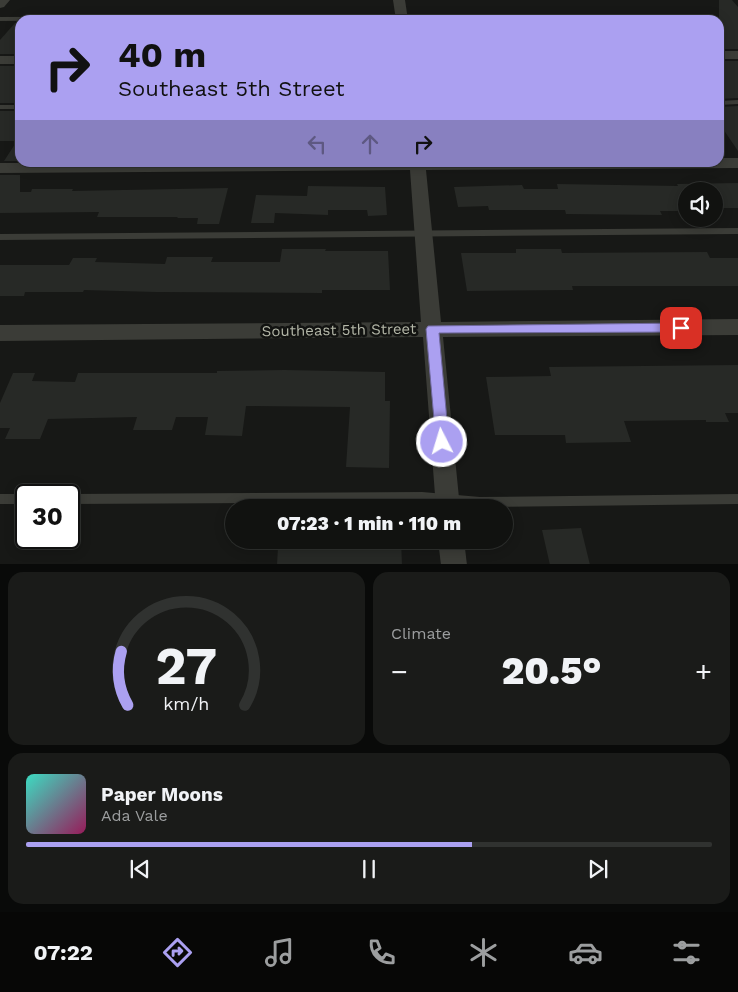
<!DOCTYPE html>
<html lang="en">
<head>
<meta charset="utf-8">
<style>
	:root { --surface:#111210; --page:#1a1b19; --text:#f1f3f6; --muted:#9c9e9f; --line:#303230; --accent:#aba0f1 }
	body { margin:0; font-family:"Work Sans",sans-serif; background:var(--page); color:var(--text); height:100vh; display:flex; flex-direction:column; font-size:19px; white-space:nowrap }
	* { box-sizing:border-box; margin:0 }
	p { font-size:16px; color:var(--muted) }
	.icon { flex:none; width:28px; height:28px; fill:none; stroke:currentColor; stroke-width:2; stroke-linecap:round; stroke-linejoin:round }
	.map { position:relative; height:564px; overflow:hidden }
	.drawer { display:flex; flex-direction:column; gap:8px; padding:8px; background:#090a09; flex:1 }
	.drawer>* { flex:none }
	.banner { position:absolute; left:15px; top:15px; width:709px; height:152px; border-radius:15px; box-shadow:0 2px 12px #0003,0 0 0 1px var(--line); background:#aba0f1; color:#111; overflow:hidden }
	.tools { position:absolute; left:678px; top:182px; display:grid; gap:10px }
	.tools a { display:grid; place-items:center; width:45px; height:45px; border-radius:50%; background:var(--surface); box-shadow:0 2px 12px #0003,0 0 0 1px var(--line); font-size:25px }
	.speed { position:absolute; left:15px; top:484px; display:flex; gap:10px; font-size:25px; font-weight:700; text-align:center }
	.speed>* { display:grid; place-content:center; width:65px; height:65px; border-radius:50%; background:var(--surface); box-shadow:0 2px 12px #0003,0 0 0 1px var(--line); line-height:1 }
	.speed .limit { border:2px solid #111; border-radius:8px; background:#fff; color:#111 }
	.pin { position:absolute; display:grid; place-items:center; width:42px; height:42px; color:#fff; margin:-21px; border-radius:10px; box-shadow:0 2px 8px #0006 }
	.me { position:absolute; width:55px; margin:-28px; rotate:355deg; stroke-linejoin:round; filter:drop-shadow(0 0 4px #0008) }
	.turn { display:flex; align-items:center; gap:18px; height:105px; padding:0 20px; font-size:22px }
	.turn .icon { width:65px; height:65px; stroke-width:2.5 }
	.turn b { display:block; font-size:35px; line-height:42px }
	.lanes { display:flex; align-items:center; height:48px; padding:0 20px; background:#0003; justify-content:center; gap:25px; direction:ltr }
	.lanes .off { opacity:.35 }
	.big { font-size:38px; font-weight:800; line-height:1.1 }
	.drawer .widget { flex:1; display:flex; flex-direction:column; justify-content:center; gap:8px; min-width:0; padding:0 18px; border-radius:15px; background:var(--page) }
	.drawer .dial { align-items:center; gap:0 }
	.dial svg { height:130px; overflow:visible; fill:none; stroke:var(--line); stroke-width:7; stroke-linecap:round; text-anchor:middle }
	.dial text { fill:var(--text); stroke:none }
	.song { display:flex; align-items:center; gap:15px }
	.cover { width:60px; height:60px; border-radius:8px; background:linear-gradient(135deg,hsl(170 70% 55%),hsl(330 70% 35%)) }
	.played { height:5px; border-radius:2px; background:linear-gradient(90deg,var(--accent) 65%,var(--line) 65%) }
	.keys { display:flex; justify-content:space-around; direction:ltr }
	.heat { display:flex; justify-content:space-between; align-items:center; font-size:28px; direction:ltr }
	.drawer .tiles { flex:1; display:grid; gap:8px; grid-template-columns:1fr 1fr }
	.widget:last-child { grid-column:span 2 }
	.trip { position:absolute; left:225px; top:499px; width:288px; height:50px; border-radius:25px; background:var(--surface); box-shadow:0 2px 12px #0003,0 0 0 1px var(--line); font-weight:800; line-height:50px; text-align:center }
	.tabs { display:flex; height:80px; justify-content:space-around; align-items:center; background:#070706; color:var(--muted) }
	.tabs .icon { width:35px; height:35px }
	.tabs .selected { color:var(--accent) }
	.tabs b { font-size:22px; color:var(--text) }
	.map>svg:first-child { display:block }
</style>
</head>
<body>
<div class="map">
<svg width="738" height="565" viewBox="0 0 738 565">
	<rect width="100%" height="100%" fill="#171816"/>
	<g fill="#272926">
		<polygon points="719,0 732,0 738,7 738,49 719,49"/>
		<polygon points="15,23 20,23 20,54 0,54 0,40"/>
		<polygon points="719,61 738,61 738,98 719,99"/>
		<rect x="0" y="66" width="20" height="37"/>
		<polygon points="738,106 738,151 719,123 719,107"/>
		<polygon points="0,111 20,111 20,161 4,161 17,141 0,141"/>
		<polygon points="0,175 20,175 20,192 31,192 32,189 73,189 72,191 228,188 219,224 197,224 198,218 177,218 178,217 97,217 99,212 0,213"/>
		<polygon points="738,183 738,208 714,208 714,191 686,191 686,211 660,211 662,215 566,214 565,210 489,210 488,206 458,207 454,187 522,185 524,189 558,189 557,184 678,186 677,184"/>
		<polygon points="308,186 385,187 387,215 368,216 367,210 328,210 328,215 275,213 274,223 251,223 256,195 307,196"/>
		<polygon points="282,249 326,249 325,251 388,251 390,290 322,290 322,293 156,292 84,290 83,292 25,292 24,296 0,296 0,265 69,265 73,258 97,258 95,262 165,264 167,257 213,257 211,262 280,262"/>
		<polygon points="516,249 561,249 562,253 707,252 710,258 738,258 738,286 572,286 573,290 467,291 461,253 516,253"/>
		<polygon points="738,365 738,413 725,413 729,422 706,422 706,420 624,421 631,442 566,443 565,435 495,435 486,377 551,376 549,367"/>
		<polygon points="284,370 385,372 385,401 390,401 389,468 346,467 350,407 246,406 242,436 205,435 208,417 176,417 172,430 133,430 137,417 48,419 40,439 5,439 10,428 0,428 0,403 13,373 35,373 32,381 75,382 78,373 217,373 217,371"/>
		<polygon points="581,528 590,565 550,565 542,530"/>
		<polygon points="367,540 401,540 402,565 277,565 278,547 367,547"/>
	</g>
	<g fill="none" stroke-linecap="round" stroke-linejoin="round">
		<g fill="#3b3c37" fill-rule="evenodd">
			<polygon points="402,15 404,16 404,18 0,21 0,17"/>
			<polygon points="738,100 738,104 719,105 719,101"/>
			<rect x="0" y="105" width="20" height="4"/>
			<polygon points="738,228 738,234 0,240 0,234"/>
			<polygon points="422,492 480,497 738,494 738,504 480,507 422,502 69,504 69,495 66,495 69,494"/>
			<polygon points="0,494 26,494 29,495 26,495 26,504 0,504"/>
		</g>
		<g fill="#3b3c37" fill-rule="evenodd">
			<polygon points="0,0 10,0 4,7 0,8"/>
			<polygon points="393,0 405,0 408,20 396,20"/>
			<rect x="719" y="51" width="19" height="8"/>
			<rect x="0" y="56" width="20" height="8"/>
			<polygon points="719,158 738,158 738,168 426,170 441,322 738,319 738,335 443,337 460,508 436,508 423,337 0,341 0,325 421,322 410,170 0,173 0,163 719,162"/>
			<polygon points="438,540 464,540 467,565 441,565"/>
		</g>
	</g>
	<polygon fill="#aba0f1" stroke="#6f689d" points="681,323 685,324 687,328 685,331 681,332 439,333 449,442 447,446 442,448 438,446 436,442 426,329 428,326"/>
	<g text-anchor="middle" stroke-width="5" stroke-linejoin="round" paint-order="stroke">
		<g font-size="15" fill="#b4b7a8" stroke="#121311">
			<text transform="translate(339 330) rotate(-1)" y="5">Southeast 5th Street</text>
		</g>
	</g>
</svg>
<div class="tools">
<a><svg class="icon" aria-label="sound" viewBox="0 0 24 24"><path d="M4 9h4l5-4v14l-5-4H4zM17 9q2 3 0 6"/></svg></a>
</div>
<div class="speed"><div class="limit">30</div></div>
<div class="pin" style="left:681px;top:328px;background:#d93025"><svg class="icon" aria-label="arrive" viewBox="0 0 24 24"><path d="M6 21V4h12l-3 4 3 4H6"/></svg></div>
<svg class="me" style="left:442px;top:442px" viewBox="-20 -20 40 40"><circle r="17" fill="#aba0f1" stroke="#fff" stroke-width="3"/><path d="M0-11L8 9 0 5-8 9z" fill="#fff"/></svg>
<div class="trip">07:23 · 1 min · 110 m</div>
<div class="banner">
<div class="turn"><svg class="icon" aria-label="right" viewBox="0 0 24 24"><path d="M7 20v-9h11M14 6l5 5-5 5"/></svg><div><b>40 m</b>Southeast 5th Street</div></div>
<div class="lanes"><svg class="icon off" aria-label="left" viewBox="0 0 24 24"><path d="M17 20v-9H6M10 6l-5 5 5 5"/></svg><svg class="icon off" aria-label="ahead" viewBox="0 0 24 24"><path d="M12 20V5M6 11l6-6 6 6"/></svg><svg class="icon" aria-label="right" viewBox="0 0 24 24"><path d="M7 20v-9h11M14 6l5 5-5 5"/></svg></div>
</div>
</div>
<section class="drawer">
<div class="tiles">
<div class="widget dial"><svg viewBox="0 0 100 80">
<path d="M14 69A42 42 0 1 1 86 69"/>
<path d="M14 69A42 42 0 0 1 10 36" stroke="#aba0f1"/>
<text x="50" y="56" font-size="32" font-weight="700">27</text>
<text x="50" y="72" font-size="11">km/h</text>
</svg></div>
<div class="widget"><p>Climate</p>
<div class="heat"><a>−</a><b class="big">20.5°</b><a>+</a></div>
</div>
<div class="widget">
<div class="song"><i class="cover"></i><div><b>Paper Moons</b><p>Ada Vale</p></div></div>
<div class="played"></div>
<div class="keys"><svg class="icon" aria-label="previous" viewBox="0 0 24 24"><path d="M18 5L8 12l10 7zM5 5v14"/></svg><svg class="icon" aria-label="pause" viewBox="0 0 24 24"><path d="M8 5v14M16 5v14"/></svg><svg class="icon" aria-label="next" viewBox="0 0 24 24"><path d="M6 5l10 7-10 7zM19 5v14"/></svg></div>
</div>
</div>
</section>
<nav class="tabs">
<b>07:22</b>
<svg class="icon selected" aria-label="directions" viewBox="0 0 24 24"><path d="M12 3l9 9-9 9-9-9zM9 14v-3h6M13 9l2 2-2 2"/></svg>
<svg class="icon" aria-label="music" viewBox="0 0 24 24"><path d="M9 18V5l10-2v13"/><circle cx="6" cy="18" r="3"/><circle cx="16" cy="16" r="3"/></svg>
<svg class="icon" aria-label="phone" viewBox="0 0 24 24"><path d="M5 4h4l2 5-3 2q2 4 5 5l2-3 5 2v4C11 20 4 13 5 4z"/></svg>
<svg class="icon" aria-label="climate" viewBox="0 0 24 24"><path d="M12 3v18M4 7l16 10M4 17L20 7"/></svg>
<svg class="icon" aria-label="car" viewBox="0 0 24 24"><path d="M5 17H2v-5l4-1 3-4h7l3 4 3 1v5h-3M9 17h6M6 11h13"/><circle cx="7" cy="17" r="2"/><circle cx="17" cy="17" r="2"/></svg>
<svg class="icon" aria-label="filters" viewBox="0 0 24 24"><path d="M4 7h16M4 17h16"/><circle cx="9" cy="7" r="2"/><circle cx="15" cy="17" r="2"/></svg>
</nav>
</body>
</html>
